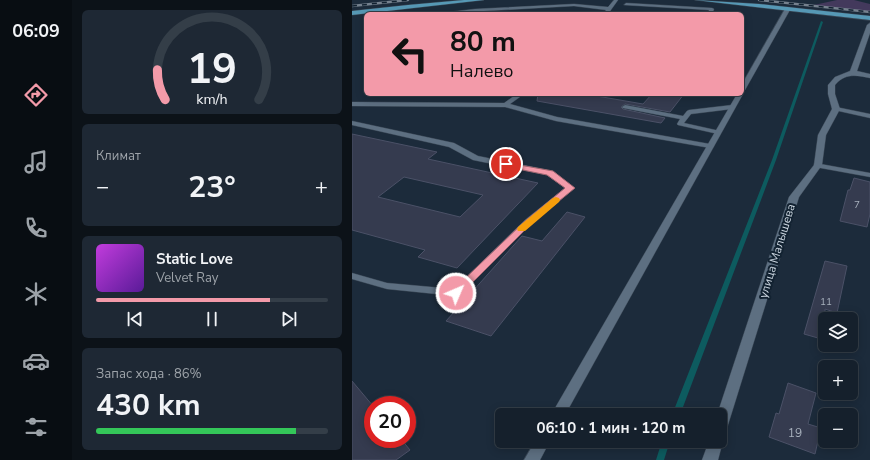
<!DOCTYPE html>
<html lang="ru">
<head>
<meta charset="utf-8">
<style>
	:root { --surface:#15202c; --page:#1e2834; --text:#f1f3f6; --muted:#9da3a9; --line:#343e48; --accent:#f39aa9 }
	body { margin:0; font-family:"Nunito Sans",sans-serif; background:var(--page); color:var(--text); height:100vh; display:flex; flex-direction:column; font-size:15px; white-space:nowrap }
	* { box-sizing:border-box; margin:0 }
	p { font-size:13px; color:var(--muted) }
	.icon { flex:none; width:22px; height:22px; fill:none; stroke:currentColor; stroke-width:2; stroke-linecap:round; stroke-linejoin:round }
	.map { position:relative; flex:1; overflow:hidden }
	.drawer { display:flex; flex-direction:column; gap:10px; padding:10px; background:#0c1218; width:280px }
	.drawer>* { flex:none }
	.hud { position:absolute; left:12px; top:12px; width:380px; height:84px; border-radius:6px; box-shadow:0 2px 10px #0003,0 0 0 1px var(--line); background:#f39aa9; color:#111; overflow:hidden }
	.fabs { position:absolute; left:466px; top:312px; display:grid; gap:8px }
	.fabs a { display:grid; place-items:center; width:40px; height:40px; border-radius:6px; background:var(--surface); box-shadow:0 2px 10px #0003,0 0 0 1px var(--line); font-size:20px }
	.speed { position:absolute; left:12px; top:396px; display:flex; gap:8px; font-size:20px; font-weight:700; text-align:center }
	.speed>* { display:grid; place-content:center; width:52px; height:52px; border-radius:50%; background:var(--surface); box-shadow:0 2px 10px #0003,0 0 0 1px var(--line); line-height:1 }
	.speed .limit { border:6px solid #d22; background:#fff; color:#111 }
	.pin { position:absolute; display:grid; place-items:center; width:34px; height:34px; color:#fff; margin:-17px; border:2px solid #fff; border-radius:50%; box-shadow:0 1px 4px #0007 }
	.me { position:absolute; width:44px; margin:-22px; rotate:45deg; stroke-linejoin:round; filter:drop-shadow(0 0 3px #0008) }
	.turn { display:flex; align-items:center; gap:14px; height:84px; padding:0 20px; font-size:18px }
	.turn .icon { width:52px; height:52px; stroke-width:2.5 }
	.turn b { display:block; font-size:28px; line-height:34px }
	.big { font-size:30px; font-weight:700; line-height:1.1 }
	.drawer .widget { flex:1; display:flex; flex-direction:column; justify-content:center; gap:6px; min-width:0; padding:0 14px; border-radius:6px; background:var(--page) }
	.drawer .dial { align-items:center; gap:0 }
	.dial svg { height:104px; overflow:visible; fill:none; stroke:var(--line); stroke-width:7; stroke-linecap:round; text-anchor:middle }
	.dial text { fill:var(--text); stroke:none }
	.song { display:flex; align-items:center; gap:12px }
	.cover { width:48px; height:48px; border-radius:6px; background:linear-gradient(135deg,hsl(290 70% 55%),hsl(270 70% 35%)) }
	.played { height:4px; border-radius:2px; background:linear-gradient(90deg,var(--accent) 75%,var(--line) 75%) }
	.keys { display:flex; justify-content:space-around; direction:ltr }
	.heat { display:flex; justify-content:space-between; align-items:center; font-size:22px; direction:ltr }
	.charge { height:6px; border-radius:3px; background:linear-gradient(90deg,#34c759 86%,var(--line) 0) }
	.trip { position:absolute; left:143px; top:408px; width:232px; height:40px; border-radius:6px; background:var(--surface); box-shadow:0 2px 10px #0003,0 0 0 1px var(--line); font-weight:700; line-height:40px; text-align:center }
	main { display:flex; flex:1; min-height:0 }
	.menu { display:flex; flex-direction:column; width:72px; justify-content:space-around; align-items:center; background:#080d12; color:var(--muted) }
	.menu .icon { width:28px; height:28px }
	.menu .on { color:var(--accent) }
	.menu b { font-size:18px; color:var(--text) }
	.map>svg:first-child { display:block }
</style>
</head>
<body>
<main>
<nav class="menu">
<b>06:09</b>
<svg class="icon on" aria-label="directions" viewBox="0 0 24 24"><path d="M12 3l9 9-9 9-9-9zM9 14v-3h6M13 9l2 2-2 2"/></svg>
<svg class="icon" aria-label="music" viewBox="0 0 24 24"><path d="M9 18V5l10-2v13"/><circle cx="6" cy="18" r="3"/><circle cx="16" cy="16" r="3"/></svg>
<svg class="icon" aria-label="phone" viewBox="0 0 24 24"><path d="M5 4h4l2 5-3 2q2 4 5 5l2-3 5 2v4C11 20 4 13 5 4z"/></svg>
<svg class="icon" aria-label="climate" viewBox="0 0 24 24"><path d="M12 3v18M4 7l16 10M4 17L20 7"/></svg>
<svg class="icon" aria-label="car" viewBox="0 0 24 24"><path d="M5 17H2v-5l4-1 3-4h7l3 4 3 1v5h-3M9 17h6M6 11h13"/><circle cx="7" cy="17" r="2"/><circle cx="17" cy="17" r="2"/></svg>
<svg class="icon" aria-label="filters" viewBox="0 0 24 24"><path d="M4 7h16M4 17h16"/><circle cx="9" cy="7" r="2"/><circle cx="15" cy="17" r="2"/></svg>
</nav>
<section class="drawer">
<div class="widget dial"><svg viewBox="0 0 100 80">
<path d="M14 69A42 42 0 1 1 86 69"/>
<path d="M14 69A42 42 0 0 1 8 46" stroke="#f39aa9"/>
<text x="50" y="56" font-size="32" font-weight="700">19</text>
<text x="50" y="72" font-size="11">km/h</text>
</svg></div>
<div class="widget"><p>Климат</p>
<div class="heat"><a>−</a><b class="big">23°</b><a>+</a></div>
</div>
<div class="widget">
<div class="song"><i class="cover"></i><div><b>Static Love</b><p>Velvet Ray</p></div></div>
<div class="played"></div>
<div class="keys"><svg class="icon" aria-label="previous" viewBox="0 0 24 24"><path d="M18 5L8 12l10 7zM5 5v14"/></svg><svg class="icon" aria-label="pause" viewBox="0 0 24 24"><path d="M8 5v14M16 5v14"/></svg><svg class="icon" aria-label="next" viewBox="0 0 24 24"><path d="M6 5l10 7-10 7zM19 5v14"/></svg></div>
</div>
<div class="widget"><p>Запас хода · 86%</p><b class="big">430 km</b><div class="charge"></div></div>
</section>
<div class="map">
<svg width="518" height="460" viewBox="0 0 518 460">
	<rect width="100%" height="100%" fill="#1c2b3b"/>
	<polygon fill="#43395c" points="485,0 502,0 518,4 518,12 462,5"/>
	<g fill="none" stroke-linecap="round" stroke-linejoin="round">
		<g fill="#0d5b5f" fill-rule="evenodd">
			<polygon points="469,21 471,22 424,160 328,415 320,415 420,160"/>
			<polygon points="310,441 318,441 312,460 304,460"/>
		</g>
	</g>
	<g fill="#353b4f" stroke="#4b5167" fill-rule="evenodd">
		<polygon points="186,94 233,94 291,104 300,94 332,94 318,112 273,104 269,107 271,109 313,118 309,123 185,101"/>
		<path d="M 0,134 L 85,152 L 76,159 L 186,183 L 105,268 L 66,257 L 73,250 L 0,230 ZM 52,177 L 131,195 L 108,217 L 26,197 Z"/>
		<polygon points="502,178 518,182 518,214 515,227 488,221 496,190 498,190"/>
		<polygon points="215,212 233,217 139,336 94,321 170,236 190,241"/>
		<polygon points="473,261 495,266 485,313 473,309 473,340 452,334"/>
		<polygon points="0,381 21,406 21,439 49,439 58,450 44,460 0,460"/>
		<polygon points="436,383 464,393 456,424 469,428 463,454 417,437 424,413 427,414"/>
	</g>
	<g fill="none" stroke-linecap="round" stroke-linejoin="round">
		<g stroke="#394654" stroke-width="1">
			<g id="lane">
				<polygon points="262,0 266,0 256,14 252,13 254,10 222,6 80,14 123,9 222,4 256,7"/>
				<polygon points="274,3 360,8 362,9 360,14 356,14 357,10 272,5"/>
				<polygon points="165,94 172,94 158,104 205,117 358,144 362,146 358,148 204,121 153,107 0,106 0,102 152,103"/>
				<polygon points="273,105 331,116 335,111 337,110 380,105 383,107 380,109 339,114 332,123 368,131 368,133 366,134 326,125 325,124 328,119 271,108 270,107"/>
				<polygon points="484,107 518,114 518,118 482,110 482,108"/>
				<polygon points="0,121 102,143 126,156 201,171 222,188 179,224 108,295 104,296 35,289 0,279 0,273 35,283 102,289 173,220 213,188 195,175 121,160 97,147 0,125"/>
				<polygon points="463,163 518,173 518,177 463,167 462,165"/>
			</g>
		</g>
		<g stroke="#394654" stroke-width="1">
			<g id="street">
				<polygon points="434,7 439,8 393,90 390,92 390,84"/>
				<path d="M 518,23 L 518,33 L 505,71 L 518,74 L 518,78 C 504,75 493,73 483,85 L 483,94 L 488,109 L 474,135 L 470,165 L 447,197 L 375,428 L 373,432 L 368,434 L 368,415 L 365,415 L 437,197 L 462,165 L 466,135 L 480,109 L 476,94 L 476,85 L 483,77 L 498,71 L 515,25 Z"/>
				<polygon points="390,92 391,94 213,415 199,415 385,94 390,94"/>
				<polygon points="368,436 371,441 366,460 350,460 357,441 368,441"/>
				<polygon points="183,441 198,441 188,460 172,460"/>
			</g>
		</g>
		<g stroke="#394654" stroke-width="1">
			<g id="primary">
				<polygon points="112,0 132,0 0,15 0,11 56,5"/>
				<polygon points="343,0 407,4 518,16 518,20"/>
			</g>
		</g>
		<use href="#lane" fill="#5d6f81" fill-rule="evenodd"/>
		<use href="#street" fill="#5d6f81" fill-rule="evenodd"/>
		<use href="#primary" fill="#5698b5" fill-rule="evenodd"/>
		<g stroke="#75818e" stroke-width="2.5">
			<g id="rail">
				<polyline points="407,0 518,12"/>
				<polyline points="0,6 56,0"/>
			</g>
		</g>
		<use href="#rail" stroke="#122231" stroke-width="1.5" stroke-dasharray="5" stroke-linecap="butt"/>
	</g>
	<polygon fill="#f39aa9" stroke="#9e646e" points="151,162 201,171 223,188 179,224 108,295 101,295 99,293 101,290 173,221 213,188 195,175 151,166"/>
	<polygon fill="#f59e0b" points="204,197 207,198 208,200 207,202 173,231 166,231 165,229 166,227 201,198"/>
	<g text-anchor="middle" stroke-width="4" stroke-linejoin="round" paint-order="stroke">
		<g font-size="10" fill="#a7b0bc">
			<text x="505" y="208">7</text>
			<text x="474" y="305">11</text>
		</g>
		<g font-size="12" fill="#cdd7e1" stroke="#122231">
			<text transform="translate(425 251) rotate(-73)" y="4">улица Малышева</text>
		</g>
		<g font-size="12" fill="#a7b0bc">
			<text x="443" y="437">19</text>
		</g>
	</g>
</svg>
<div class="fabs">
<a><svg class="icon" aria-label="layers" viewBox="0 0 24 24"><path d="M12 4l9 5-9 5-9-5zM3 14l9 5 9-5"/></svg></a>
<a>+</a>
<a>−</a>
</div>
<div class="speed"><div class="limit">20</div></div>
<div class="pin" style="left:154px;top:164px;background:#d93025"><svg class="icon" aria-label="arrive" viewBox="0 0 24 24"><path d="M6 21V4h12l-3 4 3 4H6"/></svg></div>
<svg class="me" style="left:104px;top:293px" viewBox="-20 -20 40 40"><circle r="17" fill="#f39aa9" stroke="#fff" stroke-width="3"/><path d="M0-11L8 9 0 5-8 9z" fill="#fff"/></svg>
<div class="trip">06:10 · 1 мин · 120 m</div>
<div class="hud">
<div class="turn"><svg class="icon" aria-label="left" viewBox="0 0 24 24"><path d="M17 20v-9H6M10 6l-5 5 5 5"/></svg><div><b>80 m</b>Налево</div></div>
</div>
</div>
</main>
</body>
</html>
